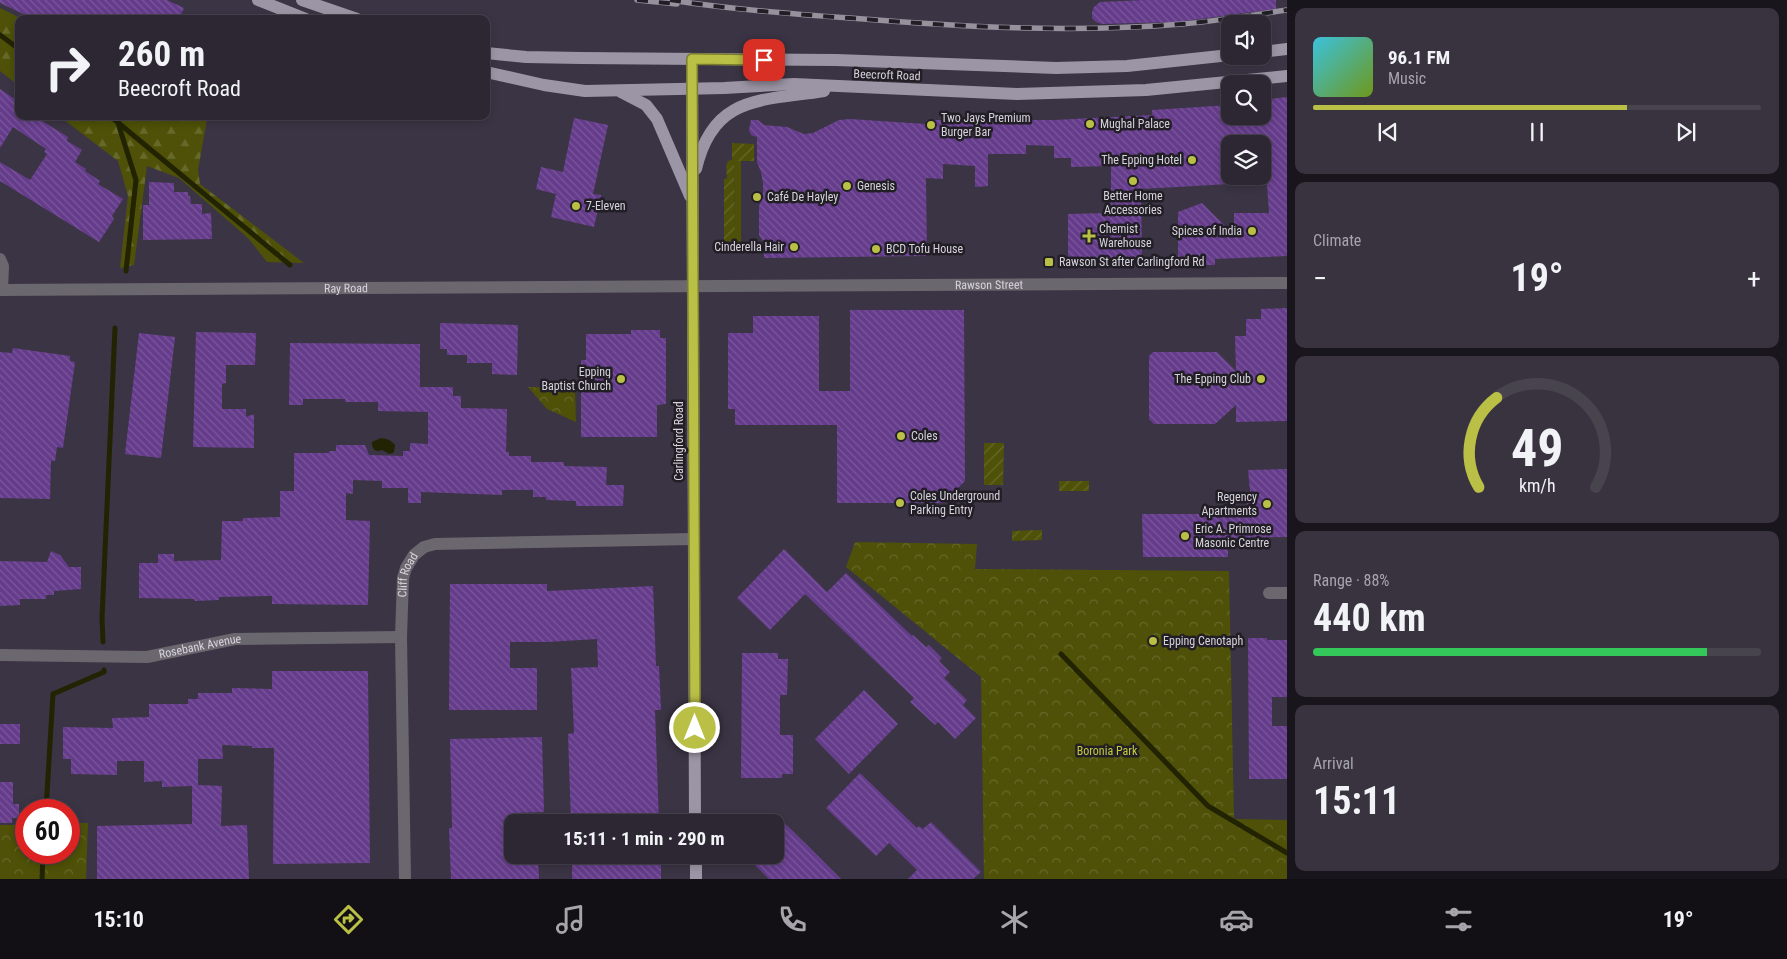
<!DOCTYPE html>
<html lang="en">
<head>
<meta charset="utf-8">
<style>
	:root { --surface:#2c2733; --page:#38333f; --text:#f1f3f6; --muted:#a6a5ac; --line:#48444e; --accent:#bac045 }
	body { margin:0; font-family:"Roboto Condensed",sans-serif; background:var(--page); color:var(--text); height:100vh; display:flex; flex-direction:column; font-size:19px; white-space:nowrap }
	* { box-sizing:border-box; margin:0 }
	p { font-size:16px; color:var(--muted) }
	.icon { flex:none; width:28px; height:28px; fill:none; stroke:currentColor; stroke-width:2; stroke-linecap:round; stroke-linejoin:round }
	.map { position:relative; flex:1; overflow:hidden }
	.panel { display:flex; flex-direction:column; gap:8px; padding:8px; background:#18151c; width:500px }
	.panel>* { flex:none }
	.guide { position:absolute; left:15px; top:15px; width:475px; height:105px; border-radius:10px; box-shadow:0 2px 8px #0003,0 0 0 1px var(--line); background:#2c2733; color:var(--text); overflow:hidden }
	.buttons { position:absolute; left:1221px; top:15px; display:grid; gap:10px }
	.buttons a { display:grid; place-items:center; width:50px; height:50px; border-radius:10px; background:var(--surface); box-shadow:0 2px 8px #0003,0 0 0 1px var(--line); font-size:25px }
	.speed { position:absolute; left:15px; top:799px; display:flex; gap:10px; font-size:25px; font-weight:700; text-align:center }
	.speed>* { display:grid; place-content:center; width:65px; height:65px; border-radius:50%; background:var(--surface); box-shadow:0 2px 8px #0003,0 0 0 1px var(--line); line-height:1 }
	.speed .limit { border:8px solid #d22; background:#fff; color:#111 }
	.pin { position:absolute; display:grid; place-items:center; width:42px; height:42px; color:#fff; margin:-21px; border-radius:10px; box-shadow:0 2px 8px #0006 }
	.me { position:absolute; width:55px; margin:-28px; rotate:0deg; stroke-linejoin:round; filter:drop-shadow(0 0 4px #0008) }
	.turn { display:flex; align-items:center; gap:18px; height:105px; padding:0 20px; font-size:22px }
	.turn .icon { width:65px; height:65px; stroke-width:2.5 }
	.turn b { display:block; font-size:35px; line-height:42px }
	.big { font-size:38px; font-weight:700; line-height:1.1 }
	.panel .widget { flex:1; display:flex; flex-direction:column; justify-content:center; gap:8px; min-width:0; padding:0 18px; border-radius:10px; background:var(--page) }
	.panel .dial { align-items:center; gap:0 }
	.dial svg { height:130px; overflow:visible; fill:none; stroke:var(--line); stroke-width:7; stroke-linecap:round; text-anchor:middle }
	.dial text { fill:var(--text); stroke:none }
	.song { display:flex; align-items:center; gap:15px }
	.cover { width:60px; height:60px; border-radius:8px; background:linear-gradient(135deg,hsl(190 70% 55%),hsl(80 70% 35%)) }
	.played { height:5px; border-radius:2px; background:linear-gradient(90deg,var(--accent) 70%,var(--line) 70%) }
	.keys { display:flex; justify-content:space-around; direction:ltr }
	.heat { display:flex; justify-content:space-between; align-items:center; font-size:28px; direction:ltr }
	.charge { height:8px; border-radius:4px; background:linear-gradient(90deg,#34c759 88%,var(--line) 0) }
	.trip { position:absolute; left:504px; top:814px; width:280px; height:50px; border-radius:10px; background:var(--surface); box-shadow:0 2px 8px #0003,0 0 0 1px var(--line); font-weight:700; line-height:50px; text-align:center }
	.tab-bar { display:flex; height:80px; justify-content:space-around; align-items:center; background:#121014; color:var(--muted) }
	.tab-bar .icon { width:35px; height:35px }
	.tab-bar .current { color:var(--accent) }
	.tab-bar b { font-size:22px; color:var(--text) }
	main { display:flex; flex:1; min-height:0 }
	.map>svg:first-child { display:block }
</style>
</head>
<body>
<main>
<div class="map">
<svg width="1287" height="879" viewBox="0 0 1287 879">
	<defs>
		<pattern id="forest-firs" width="22" height="20" patternUnits="userSpaceOnUse" patternTransform="scale(1.25)"><rect width="22" height="20" fill="#4e5107"/><path d="M5 1l3.5 6h-7zM16 11l3.5 6h-7z" fill="#67692b"/></pattern>
		<pattern id="park-crowns" width="20" height="18" patternUnits="userSpaceOnUse" patternTransform="scale(1.25)"><rect width="20" height="18" fill="#4e5107"/><path d="M2 6a3 3 0 1 1 6 0M12 15a3 3 0 1 1 6 0" fill="none" stroke="#67692b"/></pattern>
		<pattern id="garden-furrows" width="10" height="10" patternUnits="userSpaceOnUse" patternTransform="scale(1.25)"><rect width="10" height="10" fill="#4e5107"/><path d="M-1 1l2-2M0 10L10 0M9 11l2-2" fill="none" stroke="#67692b"/></pattern>
		<pattern id="building-back-hatch" width="6" height="6" patternUnits="userSpaceOnUse" patternTransform="scale(1.25)"><rect width="6" height="6" fill="#653c8b"/><path d="M-1 5l2 2M0 0l6 6M5-1l2 2" fill="none" stroke="#7a579b"/></pattern>
	</defs>
	<rect width="100%" height="100%" fill="#3b3444"/>
	<polygon fill="#4e5107" points="741,160 741,242 735,242 734,161"/>
	<g fill="url(#forest-firs)">
		<polygon points="0,8 22,19 19,19 19,86 0,71"/>
		<polygon points="59,116 203,116 207,119 198,170 200,184 304,263 267,262 248,238 179,178 147,166 134,265 120,268 128,196 118,161"/>
	</g>
	<g fill="url(#park-crowns)">
		<polygon points="528,387 575,388 576,422 547,409"/>
		<polygon points="855,542 977,544 975,569 1229,571 1234,819 1287,820 1287,879 984,879 981,677 846,567"/>
		<polygon points="69,823 88,823 86,879 0,879 0,825 26,825 26,852 69,852"/>
	</g>
	<g fill="url(#garden-furrows)">
		<polygon points="732,143 754,144 754,161 734,161 735,242 724,241 724,179 727,178 726,166 728,161 732,160"/>
		<polygon points="984,443 1004,443 1003,485 984,485"/>
		<rect x="1059" y="481" width="30" height="10"/>
		<polygon points="1042,530 1042,540 1012,541 1012,531"/>
	</g>
	<path fill="#222302" d="M 381,438 C 387,439 391,440 395,445 L 394,452 C 388,456 388,452 382,450 C 375,453 372,449 372,442 Z"/>
	<g fill="none" stroke-linecap="round" stroke-linejoin="round">
		<g stroke="#222302" stroke-width="5">
			<polyline points="0,35 19,49"/>
			<polyline points="110,116 290,265"/>
			<polyline points="118,123 136,180 126,271"/>
			<polyline points="103,642 102,618 115,328"/>
			<polyline points="1061,654 1208,806 1287,853"/>
			<polyline points="46,810 53,694 104,672 104,670"/>
			<polyline points="42,879 43,852"/>
		</g>
	</g>
	<g fill="url(#building-back-hatch)">
		<polygon points="0,0 167,0 184,8 179,19 34,19 0,3"/>
		<polygon points="1145,0 1276,0 1276,9 1177,22 1102,24 1096,22 1092,18 1092,12 1094,7 1100,2"/>
		<polygon points="0,89 19,102 19,116 34,116 68,137 67,141 82,150 75,162 86,169 85,171 100,181 98,184 123,199 112,216 114,219 99,242 0,181 0,162 30,180 47,154 44,152 46,149 13,127 0,148"/>
		<polygon points="1287,97 1287,256 1215,259 1215,265 1178,265 1178,212 1202,203 1234,235 1234,213 1269,213 1267,185 1262,185 1262,144 1230,144 1230,184 1141,189 1142,258 1068,258 1068,214 1108,213 1111,202 1111,166 1071,167 1071,158 1054,158 1054,146 1026,145 1026,154 988,154 988,186 975,187 975,166 943,164 943,179 926,178 927,256 764,258 764,243 759,235 759,206 763,197 763,183 761,172 757,162 757,137 751,135 749,130 751,120 758,120 764,125 787,127 804,134 813,133 839,120 850,119 926,124 926,120 1054,120 1152,115 1152,110 1230,105 1230,116 1262,116 1262,100"/>
		<polygon points="574,118 608,125 593,194 601,195 594,227 551,217 556,194 536,189 541,167 563,172"/>
		<polygon points="149,182 174,183 174,192 188,192 188,196 190,196 191,204 202,204 202,214 211,213 212,239 143,240 143,205 149,205"/>
		<polygon points="1287,308 1287,421 1236,422 1236,405 1215,424 1154,424 1149,419 1149,356 1153,352 1217,352 1236,371 1235,336 1246,336 1246,319 1261,319 1261,309"/>
		<polygon points="850,310 964,310 965,481 943,503 837,503 837,425 735,425 735,409 728,409 728,333 753,333 753,316 819,316 819,391 850,391"/>
		<polygon points="440,323 518,325 517,375 492,374 492,363 467,363 467,355 447,355 447,349 440,349"/>
		<polygon points="631,330 660,330 660,338 666,338 666,404 657,405 657,437 581,437 581,360 586,360 586,334 631,334"/>
		<polygon points="196,332 256,333 255,365 226,365 226,383 222,384 222,409 246,409 246,417 254,414 254,448 193,447"/>
		<polygon points="139,333 175,337 161,458 125,454"/>
		<polygon points="290,343 420,344 420,387 453,387 453,396 461,396 461,408 507,409 506,452 509,452 509,456 531,456 531,462 564,462 564,466 607,467 606,485 624,485 623,506 576,506 576,501 546,500 546,497 533,497 533,490 502,490 502,495 421,492 421,503 408,503 408,488 382,488 382,481 353,480 353,494 346,493 346,520 370,521 368,605 272,604 272,596 219,597 219,600 195,601 194,599 139,598 139,563 158,563 158,554 174,554 174,561 221,560 222,521 243,521 243,518 280,517 280,491 294,491 294,453 329,453 329,451 336,451 336,445 365,445 369,455 403,456 403,451 410,451 410,443 428,444 428,412 378,411 378,402 345,402 345,399 303,399 303,405 289,405"/>
		<polygon points="13,348 70,356 70,361 75,362 63,448 57,447 55,461 51,461 50,499 0,498 0,352 12,353"/>
		<polygon points="1287,469 1287,537 1228,538 1228,557 1143,557 1142,514 1249,514 1246,500 1250,491 1248,470"/>
		<polygon points="784,549 827,592 846,573 912,636 913,635 926,647 929,645 942,658 939,661 950,672 944,678 967,700 963,705 976,718 955,739 938,722 935,725 910,702 914,698 805,594 770,630 737,598"/>
		<polygon points="51,551 60,555 69,567 81,567 81,589 54,591 54,595 46,595 46,599 20,599 20,605 0,606 0,561 47,562"/>
		<polygon points="450,584 547,584 547,591 653,586 656,666 659,666 661,710 655,710 659,822 571,822 568,734 574,733 571,668 598,667 597,639 547,642 510,642 510,668 537,668 537,710 449,710"/>
		<polygon points="1248,638 1267,638 1267,640 1287,640 1287,697 1272,697 1272,726 1287,726 1287,779 1249,779"/>
		<polygon points="742,653 778,653 778,659 788,659 787,695 780,695 780,735 793,735 793,774 782,774 782,778 741,778"/>
		<polygon points="272,671 368,671 370,863 273,864 274,748 252,748 252,746 222,745 223,759 198,759 198,785 222,786 221,826 247,825 249,879 97,879 97,826 192,824 192,786 162,787 162,781 144,782 144,761 117,761 117,775 71,774 71,759 63,759 63,727 113,728 112,718 149,717 149,704 188,704 188,699 198,699 198,693 232,693 232,688 272,689"/>
		<polygon points="864,690 898,724 849,774 815,739"/>
		<rect x="0" y="724" width="20" height="20"/>
		<polygon points="542,737 544,812 512,813 512,855 538,855 539,879 451,879 449,828 452,828 450,739"/>
		<polygon points="860,773 917,828 919,826 923,829 931,822 981,872 973,879 908,879 917,870 889,843 876,856 826,808"/>
		<polygon points="0,782 13,782 13,804 19,804 19,818 12,818 12,823 0,823"/>
		<polygon points="775,814 805,843 841,879 769,879 745,855 775,855"/>
		<rect x="572" y="855" width="89" height="24"/>
	</g>
	<g fill="none" stroke-linecap="round" stroke-linejoin="round">
		<g stroke="#6b676f" stroke-width="12">
			<polyline points="0,259 3,266 2,290"/>
			<path id="s1" d="M 0,290 C 429,288 858,286 1287,283"/>
			<polyline points="1269,593 1287,593"/>
			<path id="s2" d="M 0,655 L 147,657 L 235,639 L 401,637"/>
			<path id="s3" d="M 405,879 L 401,637 L 403,578 L 406,568 L 414,555 L 424,547 L 435,544 L 694,539"/>
		</g>
		<g stroke="#9c95a5" stroke-width="12">
			<polyline points="258,0 306,19"/>
			<polyline points="302,0 357,19"/>
			<polyline points="1262,52 1287,49"/>
			<polyline points="486,53 526,57 581,58 836,60 1056,68 1127,66 1230,55"/>
			<polyline points="692,59 695,822"/>
			<polyline points="486,72 544,85 585,91 724,88 794,84 1017,94 1146,90 1287,76"/>
			<polyline points="621,92 646,105 657,119 690,196"/>
			<path d="M 696,169 C 713,95 761,101 824,91"/>
			<polyline points="696,855 696,879"/>
		</g>
		<g stroke="#96919d" stroke-width="5.5">
			<g id="rail">
				<polyline points="637,0 677,4"/>
				<path d="M 670,0 C 729,9 790,14 850,18 C 960,27 1072,33 1182,24 C 1217,21 1252,15 1287,10"/>
			</g>
		</g>
		<use href="#rail" stroke="#211e25" stroke-width="4" stroke-dasharray="11" stroke-linecap="butt"/>
	</g>
	<g fill="none" stroke-linecap="round" stroke-linejoin="round">
		<g stroke="#797d2d" stroke-width="12">
			<polyline id="route" points="695,728 692,59 764,60"/>
		</g>
		<use href="#route" stroke="#bac045" stroke-width="9"/>
	</g>
	<g fill="#bac045" stroke="#211e25" stroke-width="2">
		<circle cx="1090" cy="124" r="5"/>
		<circle cx="931" cy="125" r="5"/>
		<circle cx="1192" cy="160" r="5"/>
		<circle cx="1133" cy="181" r="5"/>
		<circle cx="847" cy="186" r="5"/>
		<circle cx="757" cy="197" r="5"/>
		<circle cx="576" cy="206" r="5"/>
		<circle cx="1252" cy="231" r="5"/>
		<path d="M1086.5 228.5h5v5h5v5h-5v5h-5v-5h-5v-5h5z"/>
		<circle cx="794" cy="247" r="5"/>
		<circle cx="876" cy="249" r="5"/>
		<rect x="1044" y="257" width="10" height="10" rx="2.5"/>
		<circle cx="621" cy="379" r="5"/>
		<circle cx="1261" cy="379" r="5"/>
		<circle cx="901" cy="436" r="5"/>
		<circle cx="900" cy="503" r="5"/>
		<circle cx="1267" cy="504" r="5"/>
		<circle cx="1185" cy="536" r="5"/>
		<circle cx="1153" cy="641" r="5"/>
	</g>
	<g text-anchor="middle" stroke-width="5" stroke-linejoin="round" paint-order="stroke">
		<g font-size="12" fill="#d7d3dc" stroke="#211e25">
			<text transform="translate(887 75) rotate(2)" y="4">Beecroft Road</text>
			<text dy="4" stroke="none"><textPath href="#s1" startOffset="989">Rawson Street</textPath></text>
			<text dy="4" stroke="none"><textPath href="#s1" startOffset="346">Ray Road</textPath></text>
			<text transform="translate(679 441) rotate(-90)" y="4">Carlingford Road</text>
			<text dy="4" stroke="none"><textPath href="#s3" startOffset="305">Cliff Road</textPath></text>
			<text dy="4" stroke="none"><textPath href="#s2" startOffset="201">Rosebank Avenue</textPath></text>
		</g>
		<g font-size="12" fill="#d7d3dc" stroke="#211e25" text-anchor="start">
			<text x="941" y="122">Two Jays Premium<tspan x="941" dy="14">Burger Bar</tspan></text>
			<text x="1100" y="128">Mughal Palace</text>
			<text x="1182" y="164" text-anchor="end">The Epping Hotel</text>
			<text x="857" y="190">Genesis</text>
			<text x="1133" y="200" text-anchor="middle">Better Home<tspan x="1133" dy="14">Accessories</tspan></text>
			<text x="767" y="201">Café De Hayley</text>
			<text x="586" y="210">7-Eleven</text>
			<text x="1099" y="233">Chemist<tspan x="1099" dy="14">Warehouse</tspan></text>
			<text x="1242" y="235" text-anchor="end">Spices of India</text>
			<text x="784" y="251" text-anchor="end">Cinderella Hair</text>
			<text x="886" y="253">BCD Tofu House</text>
			<text x="1059" y="266">Rawson St after Carlingford Rd</text>
			<text x="611" y="376" text-anchor="end">Epping<tspan x="611" dy="14">Baptist Church</tspan></text>
			<text x="1251" y="383" text-anchor="end">The Epping Club</text>
			<text x="911" y="440">Coles</text>
			<text x="910" y="500">Coles Underground<tspan x="910" dy="14">Parking Entry</tspan></text>
			<text x="1257" y="501" text-anchor="end">Regency<tspan x="1257" dy="14">Apartments</tspan></text>
			<text x="1195" y="533">Eric A. Primrose<tspan x="1195" dy="14">Masonic Centre</tspan></text>
			<text x="1163" y="645">Epping Cenotaph</text>
		</g>
		<g font-size="12" fill="#c6cc3e" stroke="#211e25">
			<text x="1107" y="755">Boronia Park</text>
		</g>
	</g>
</svg>
<div class="buttons">
<a><svg class="icon" aria-label="sound" viewBox="0 0 24 24"><path d="M4 9h4l5-4v14l-5-4H4zM17 9q2 3 0 6"/></svg></a>
<a><svg class="icon" aria-label="search" viewBox="0 0 24 24"><circle cx="10" cy="10" r="6"/><path d="M15 15l6 6"/></svg></a>
<a><svg class="icon" aria-label="layers" viewBox="0 0 24 24"><path d="M12 4l9 5-9 5-9-5zM3 14l9 5 9-5"/></svg></a>
</div>
<div class="speed"><div class="limit">60</div></div>
<div class="pin" style="left:764px;top:60px;background:#d93025"><svg class="icon" aria-label="arrive" viewBox="0 0 24 24"><path d="M6 21V4h12l-3 4 3 4H6"/></svg></div>
<svg class="me" style="left:695px;top:728px" viewBox="-20 -20 40 40"><circle r="17" fill="#bac045" stroke="#fff" stroke-width="3"/><path d="M0-11L8 9 0 5-8 9z" fill="#fff"/></svg>
<div class="trip">15:11 · 1 min · 290 m</div>
<div class="guide">
<div class="turn"><svg class="icon" aria-label="right" viewBox="0 0 24 24"><path d="M7 20v-9h11M14 6l5 5-5 5"/></svg><div><b>260 m</b>Beecroft Road</div></div>
</div>
</div>
<section class="panel">
<div class="widget">
<div class="song"><i class="cover"></i><div><b>96.1 FM</b><p>Music</p></div></div>
<div class="played"></div>
<div class="keys"><svg class="icon" aria-label="previous" viewBox="0 0 24 24"><path d="M18 5L8 12l10 7zM5 5v14"/></svg><svg class="icon" aria-label="pause" viewBox="0 0 24 24"><path d="M8 5v14M16 5v14"/></svg><svg class="icon" aria-label="next" viewBox="0 0 24 24"><path d="M6 5l10 7-10 7zM19 5v14"/></svg></div>
</div>
<div class="widget"><p>Climate</p>
<div class="heat"><a>−</a><b class="big">19°</b><a>+</a></div>
</div>
<div class="widget dial"><svg viewBox="0 0 100 80">
<path d="M14 69A42 42 0 1 1 86 69"/>
<path d="M14 69A42 42 0 0 1 25 14" stroke="#bac045"/>
<text x="50" y="56" font-size="32" font-weight="700">49</text>
<text x="50" y="72" font-size="11">km/h</text>
</svg></div>
<div class="widget"><p>Range · 88%</p><b class="big">440 km</b><div class="charge"></div></div>
<div class="widget"><p>Arrival</p><b class="big">15:11</b></div>
</section>
</main>
<nav class="tab-bar">
<b>15:10</b>
<svg class="icon current" aria-label="directions" viewBox="0 0 24 24"><path d="M12 3l9 9-9 9-9-9zM9 14v-3h6M13 9l2 2-2 2"/></svg>
<svg class="icon" aria-label="music" viewBox="0 0 24 24"><path d="M9 18V5l10-2v13"/><circle cx="6" cy="18" r="3"/><circle cx="16" cy="16" r="3"/></svg>
<svg class="icon" aria-label="phone" viewBox="0 0 24 24"><path d="M5 4h4l2 5-3 2q2 4 5 5l2-3 5 2v4C11 20 4 13 5 4z"/></svg>
<svg class="icon" aria-label="climate" viewBox="0 0 24 24"><path d="M12 3v18M4 7l16 10M4 17L20 7"/></svg>
<svg class="icon" aria-label="car" viewBox="0 0 24 24"><path d="M5 17H2v-5l4-1 3-4h7l3 4 3 1v5h-3M9 17h6M6 11h13"/><circle cx="7" cy="17" r="2"/><circle cx="17" cy="17" r="2"/></svg>
<svg class="icon" aria-label="filters" viewBox="0 0 24 24"><path d="M4 7h16M4 17h16"/><circle cx="9" cy="7" r="2"/><circle cx="15" cy="17" r="2"/></svg>
<b>19°</b>
</nav>
</body>
</html>
